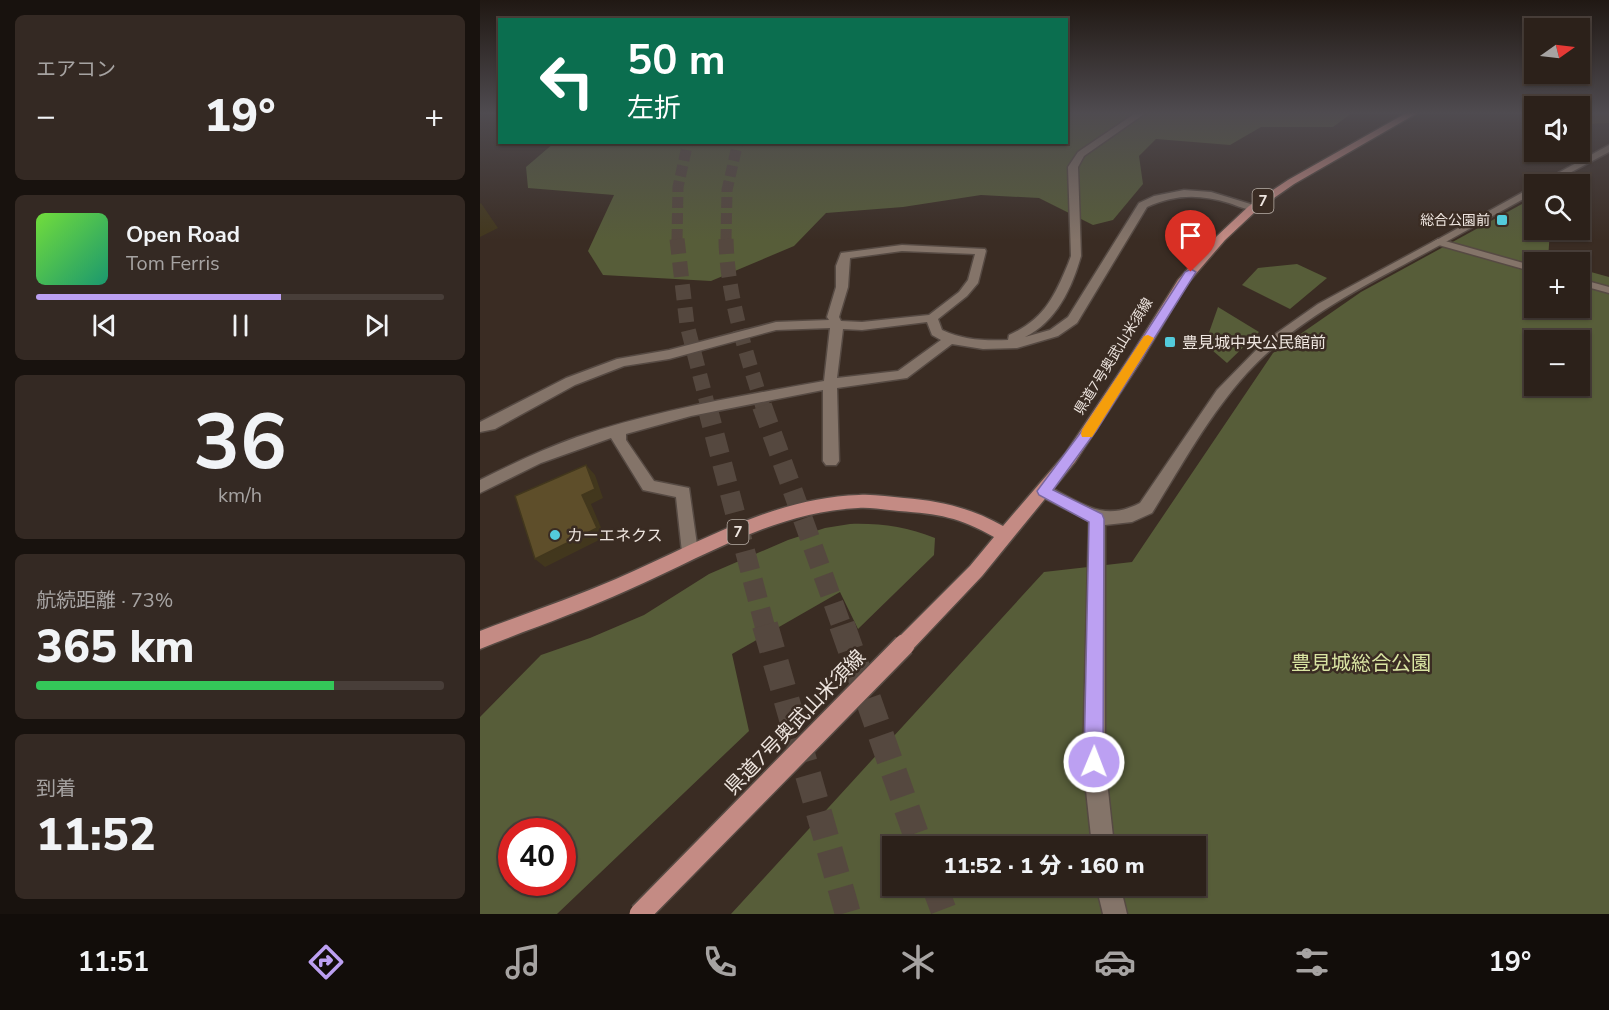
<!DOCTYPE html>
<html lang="ja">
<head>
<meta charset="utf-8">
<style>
	:root { --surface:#2c211a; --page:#342923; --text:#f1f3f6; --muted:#a6a3a2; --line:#483e39; --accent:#bca0f2 }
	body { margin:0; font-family:"Nunito Sans","Noto Sans JP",sans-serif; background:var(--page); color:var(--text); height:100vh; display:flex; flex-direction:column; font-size:22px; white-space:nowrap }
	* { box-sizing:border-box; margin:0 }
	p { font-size:20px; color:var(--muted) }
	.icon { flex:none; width:33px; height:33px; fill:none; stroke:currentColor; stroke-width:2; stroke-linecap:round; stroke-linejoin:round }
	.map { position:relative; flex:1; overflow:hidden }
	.panel { display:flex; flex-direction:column; gap:15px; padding:15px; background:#18120e; width:480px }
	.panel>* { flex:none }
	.guide { position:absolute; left:18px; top:18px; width:570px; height:126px; border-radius:0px; box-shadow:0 2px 4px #0004,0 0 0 2px var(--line); background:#0b6e4f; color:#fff; overflow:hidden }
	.needle { width:39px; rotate:76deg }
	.tools { position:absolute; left:1044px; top:18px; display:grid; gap:12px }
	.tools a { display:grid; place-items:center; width:66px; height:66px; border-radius:0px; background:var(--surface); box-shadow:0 2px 4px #0004,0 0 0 2px var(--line); font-size:30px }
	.speed { position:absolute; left:18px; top:818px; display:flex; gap:12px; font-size:30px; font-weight:700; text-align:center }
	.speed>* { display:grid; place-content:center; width:78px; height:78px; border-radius:50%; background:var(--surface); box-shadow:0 2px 4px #0004,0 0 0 2px var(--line); line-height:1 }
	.speed .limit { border:9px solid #d22; background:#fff; color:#111 }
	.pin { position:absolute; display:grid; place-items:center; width:51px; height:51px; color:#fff; margin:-62px -26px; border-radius:50% 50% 50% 0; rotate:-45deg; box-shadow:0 0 6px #0007 }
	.pin .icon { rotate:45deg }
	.me { position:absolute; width:66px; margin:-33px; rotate:1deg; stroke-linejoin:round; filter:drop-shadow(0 0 4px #0008) }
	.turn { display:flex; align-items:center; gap:21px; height:126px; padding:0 30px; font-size:27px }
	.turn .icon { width:78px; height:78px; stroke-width:2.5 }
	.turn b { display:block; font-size:42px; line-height:51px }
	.big { font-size:45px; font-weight:800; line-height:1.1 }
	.panel .widget { flex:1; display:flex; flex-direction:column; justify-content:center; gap:9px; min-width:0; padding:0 21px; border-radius:9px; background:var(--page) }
	.panel .dial { align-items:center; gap:0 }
	.dial b { font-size:78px; line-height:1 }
	.song { display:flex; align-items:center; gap:18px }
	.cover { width:72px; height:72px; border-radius:9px; background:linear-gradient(135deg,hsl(100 70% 55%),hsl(160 70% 35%)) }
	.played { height:6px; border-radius:3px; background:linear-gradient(90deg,var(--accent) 60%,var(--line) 60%) }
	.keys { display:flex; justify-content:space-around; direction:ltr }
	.heat { display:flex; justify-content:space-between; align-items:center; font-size:33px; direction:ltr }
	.charge { height:9px; border-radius:4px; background:linear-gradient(90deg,#34c759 73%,var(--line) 0) }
	.trip { position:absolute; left:402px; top:836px; width:324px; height:60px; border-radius:0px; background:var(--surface); box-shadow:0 2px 4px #0004,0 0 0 2px var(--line); font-weight:800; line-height:60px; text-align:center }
	.tabs { display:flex; height:96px; justify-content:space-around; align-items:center; background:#120d0a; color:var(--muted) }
	.tabs .icon { width:42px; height:42px }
	.tabs .on { color:var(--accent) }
	.tabs b { font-size:27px; color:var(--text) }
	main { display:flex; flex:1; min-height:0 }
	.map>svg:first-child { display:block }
</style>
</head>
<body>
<main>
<section class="panel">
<div class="widget"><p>エアコン</p>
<div class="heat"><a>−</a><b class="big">19°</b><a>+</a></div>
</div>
<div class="widget">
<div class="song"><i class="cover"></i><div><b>Open Road</b><p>Tom Ferris</p></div></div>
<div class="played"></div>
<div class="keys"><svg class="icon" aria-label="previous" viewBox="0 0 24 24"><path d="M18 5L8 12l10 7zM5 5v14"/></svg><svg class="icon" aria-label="pause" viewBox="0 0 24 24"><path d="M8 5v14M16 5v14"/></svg><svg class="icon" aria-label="next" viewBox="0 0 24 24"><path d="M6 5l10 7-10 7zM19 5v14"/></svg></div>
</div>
<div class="widget dial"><b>36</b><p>km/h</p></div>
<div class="widget"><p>航続距離 · 73%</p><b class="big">365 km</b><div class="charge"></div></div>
<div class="widget"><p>到着</p><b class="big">11:52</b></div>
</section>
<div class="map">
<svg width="1129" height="914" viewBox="0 0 1129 914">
	<rect width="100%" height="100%" fill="#3a2c23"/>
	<g fill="#575d39" fill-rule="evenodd">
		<polygon points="587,112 873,112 853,127 781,127 750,145 676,139 659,156 663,184 633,220 613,225 559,198 501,195 423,207 346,213 314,246 231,281 123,275 108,251 134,195 48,188 46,167 74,143 586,142"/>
		<path d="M 1042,204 L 1054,211 L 1054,230 L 1070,230 L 1068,260 L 1076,262 L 1054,262 L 1054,308 L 1100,308 L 1100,269 L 1129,277 L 1129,914 L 251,914 L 564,572 L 652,562 L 793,353 L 881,292 ZM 1054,340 L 1100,340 L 1100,386 L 1054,386 ZM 412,846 L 716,846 L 716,885 L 412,885 Z"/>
		<polygon points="817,264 847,278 810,309 762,285 778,268"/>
		<polygon points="738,307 779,332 747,363 725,344"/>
		<path d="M 370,524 C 400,523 427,527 455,538 L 454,555 L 378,629 L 360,592 L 252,654 L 269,731 L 77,914 L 0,914 L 0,717 L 61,655 L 110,638 L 164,615 L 229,574 L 308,540 L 345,528 ZM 32,831 L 82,831 L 82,882 L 32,882 Z"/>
	</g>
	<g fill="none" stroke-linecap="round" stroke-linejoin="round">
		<g stroke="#55483f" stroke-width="11" stroke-dasharray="11 5" stroke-linecap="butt">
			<polyline points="197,240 198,187 208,142"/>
			<polyline points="246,240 247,190 258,142"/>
		</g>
		<g stroke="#55483f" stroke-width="15" stroke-dasharray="15 8" stroke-linecap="butt">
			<polyline points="197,239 207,325 228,407"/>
			<path d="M 246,239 C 247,296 266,353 283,407"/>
		</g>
		<g stroke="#55483f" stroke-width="20" stroke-dasharray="20 10" stroke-linecap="butt">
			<polyline points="227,406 285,627"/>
			<polyline points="282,406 362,627"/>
		</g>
		<g stroke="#55483f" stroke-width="26" stroke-dasharray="26 13" stroke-linecap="butt">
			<polyline points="285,625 368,914"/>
			<polyline points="362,625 440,846"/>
			<polyline points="454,885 465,914"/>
		</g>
		<g stroke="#564a43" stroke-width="3">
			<g id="service">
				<polygon points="958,239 1054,266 1054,272 955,244 954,242"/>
				<polygon points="1100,279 1129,287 1129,293 1100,285"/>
			</g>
		</g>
		<g stroke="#564a43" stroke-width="3">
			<g id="minor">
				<path d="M 657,112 L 667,112 L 604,156 L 598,167 L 601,256 C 592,288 576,322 545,337 L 570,330 L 588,317 L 659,203 L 674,196 L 704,190 L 731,192 L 777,206 L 777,210 C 768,211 758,206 749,203 C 720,194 695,194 667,207 L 597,323 L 578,336 L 537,348 L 503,349 L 472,344 L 427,378 L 357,388 L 359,461 L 356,465 L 346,465 L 343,461 L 343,390 L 211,416 L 146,434 L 146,440 L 174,481 L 209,488 L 218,552 L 216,557 L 210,559 L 204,557 L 202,552 L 196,497 L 163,490 L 131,438 L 61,463 L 0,493 L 0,480 C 32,464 63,449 97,437 C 176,410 261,396 344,381 L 350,328 L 296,330 L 189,359 L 144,366 L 95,385 L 15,429 L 0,432 L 0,422 L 86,378 L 137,359 L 189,350 L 296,322 L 349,320 L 347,317 L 356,287 L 356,266 L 361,253 L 422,245 L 505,249 L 506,251 L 498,283 L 487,296 L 458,319 L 462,330 C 483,340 505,341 528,340 L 529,335 C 563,320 574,298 588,264 L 591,256 L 588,167 L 598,152 ZM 422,251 L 495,254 L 488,280 L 479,292 L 449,315 L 382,322 L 361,321 L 359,317 L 368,287 L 370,258 ZM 447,322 L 452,335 L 461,340 L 418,371 L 357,378 L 363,329 L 382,330 Z"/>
				<polygon points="1129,145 1129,152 1069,184 1058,184"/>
				<polygon points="1054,186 1054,193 962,244 954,244 953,242"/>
			</g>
		</g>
		<g stroke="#564a43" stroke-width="3">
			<g id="tertiary">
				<path d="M 958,239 L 962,240 L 962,244 C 895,281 820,315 767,373 C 729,415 702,465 672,513 L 652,522 L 625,525 L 625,762 L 634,846 L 612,846 L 603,762 L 609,521 L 558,495 L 556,491 L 558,487 L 564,485 L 570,487 C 602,504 624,522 660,503 L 737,390 L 784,342 L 838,304 Z"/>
				<polygon points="616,885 640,885 647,914 623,914"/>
			</g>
		</g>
		<g stroke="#564a43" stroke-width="3">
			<path id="primary" d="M 928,112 L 939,112 L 814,184 L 777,210 L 745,240 L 707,284 L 661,361 L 595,462 L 502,576 L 431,651 L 424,654 L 417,651 L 415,645 L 417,639 L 490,566 L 514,537 C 479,517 459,514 419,511 C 406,510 391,507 378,508 C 294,512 224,557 148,590 C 100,612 49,629 0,649 L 0,631 C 45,614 92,598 136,579 C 215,545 291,498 379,495 C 394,494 409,497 424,498 C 461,501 491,508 523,526 L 585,454 L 651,355 L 698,280 L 737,236 L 769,206 L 808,180 Z"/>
		</g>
		<use href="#service" fill="#847469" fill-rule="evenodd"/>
		<use href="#minor" fill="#847469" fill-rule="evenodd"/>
		<use href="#tertiary" fill="#847469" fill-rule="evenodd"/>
		<use href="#primary" fill="#c48b84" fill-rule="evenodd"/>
		<g stroke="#564a43" stroke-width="24" stroke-linecap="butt">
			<polyline id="primary-bridge" points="160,914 424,645"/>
		</g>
		<use href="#primary-bridge" stroke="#c48b84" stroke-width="21"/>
	</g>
	<g fill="#514324">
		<polygon points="1039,112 1054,112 1054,119 1043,118"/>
		<polygon points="1100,112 1129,112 1129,123 1107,124 1100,124"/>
	</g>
	<g fill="#42371d">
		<polygon points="1,203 18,228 0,237 0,204"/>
		<polygon points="106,465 115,475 123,498 111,504 125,537 65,567 55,559 102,495"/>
	</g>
	<polygon fill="#5e4e2a" stroke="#42371d" stroke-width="1.5" points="106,465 115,489 102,495 117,528 55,559 35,496"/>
	<linearGradient id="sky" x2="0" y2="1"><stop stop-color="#201813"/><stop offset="0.47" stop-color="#4f4b50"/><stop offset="1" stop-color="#4f4b50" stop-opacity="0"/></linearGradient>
	<rect width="1129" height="240" fill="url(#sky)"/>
	<polygon fill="#bca0f2" stroke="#7a689d" stroke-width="1.5" points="711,269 716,272 616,431 573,490 622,514 624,519 623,762 620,768 614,771 607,768 604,762 609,522 559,495 557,491 607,424 705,272"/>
	<polygon fill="#f59e0b" points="668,335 674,338 612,437 602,437 601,434 602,430 664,336"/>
	<g fill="#53cbdb" stroke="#3a2c23" stroke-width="2">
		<rect x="1016" y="214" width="12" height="12" rx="3"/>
		<rect x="684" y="336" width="12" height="12" rx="3"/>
		<circle cx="75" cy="535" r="6"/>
	</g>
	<g text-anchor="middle" stroke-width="5" stroke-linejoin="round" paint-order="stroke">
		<g font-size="14" fill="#eee5df" stroke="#3a2c23" text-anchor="end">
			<text x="1010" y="225">総合公園前</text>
		</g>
		<g font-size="14" fill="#eee5df" stroke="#3a2c23">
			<text transform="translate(633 356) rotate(-58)" y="5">県道7号奥武山米須線</text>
		</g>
		<g fill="#3a2c23" stroke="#b8aea7" stroke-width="1.5">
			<rect x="772.5" y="189" width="21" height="24" rx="4.5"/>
			<rect x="247.5" y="520" width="21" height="24" rx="4.5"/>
		</g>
		<g font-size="15" font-weight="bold" fill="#eee5df">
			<text x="783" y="206">7</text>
			<text x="258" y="537">7</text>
		</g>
		<g font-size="16" fill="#eee5df" stroke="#3a2c23" text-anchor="start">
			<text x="702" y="348">豊見城中央公民館前</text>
			<text x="87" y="541">カーエネクス</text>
		</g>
		<g font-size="20" fill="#d9e4a2" stroke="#3a2c23">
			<text x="881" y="670">豊見城総合公園</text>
		</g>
		<g font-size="20" fill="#eee5df" stroke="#3a2c23">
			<text transform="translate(315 722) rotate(-46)" y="7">県道7号奥武山米須線</text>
		</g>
	</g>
</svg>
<div class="tools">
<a><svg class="needle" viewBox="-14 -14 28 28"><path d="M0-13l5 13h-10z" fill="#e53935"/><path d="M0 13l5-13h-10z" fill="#a6a3a2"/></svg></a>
<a><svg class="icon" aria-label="sound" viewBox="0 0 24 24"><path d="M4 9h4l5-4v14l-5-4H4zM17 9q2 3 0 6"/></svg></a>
<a><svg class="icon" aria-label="search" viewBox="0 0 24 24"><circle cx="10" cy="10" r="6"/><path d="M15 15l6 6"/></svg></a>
<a>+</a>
<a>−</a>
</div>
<div class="speed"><div class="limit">40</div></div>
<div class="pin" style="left:711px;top:272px;background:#d93025"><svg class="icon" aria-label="arrive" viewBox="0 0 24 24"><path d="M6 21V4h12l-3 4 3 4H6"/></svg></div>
<svg class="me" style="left:614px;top:762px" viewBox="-20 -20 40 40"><circle r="17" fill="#bca0f2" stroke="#fff" stroke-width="3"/><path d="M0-11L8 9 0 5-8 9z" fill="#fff"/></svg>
<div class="trip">11:52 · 1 分 · 160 m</div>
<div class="guide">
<div class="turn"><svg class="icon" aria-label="left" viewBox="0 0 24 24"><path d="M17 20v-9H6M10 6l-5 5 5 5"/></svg><div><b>50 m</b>左折</div></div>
</div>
</div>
</main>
<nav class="tabs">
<b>11:51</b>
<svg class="icon on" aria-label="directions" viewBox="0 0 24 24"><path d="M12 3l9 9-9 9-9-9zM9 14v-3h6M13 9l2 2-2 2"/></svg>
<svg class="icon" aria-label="music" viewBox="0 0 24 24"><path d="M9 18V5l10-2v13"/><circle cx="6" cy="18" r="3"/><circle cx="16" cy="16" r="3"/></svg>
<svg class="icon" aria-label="phone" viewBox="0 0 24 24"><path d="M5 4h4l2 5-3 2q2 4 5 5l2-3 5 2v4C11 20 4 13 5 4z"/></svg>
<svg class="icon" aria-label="climate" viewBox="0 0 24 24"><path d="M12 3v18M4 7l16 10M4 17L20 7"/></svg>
<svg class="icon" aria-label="car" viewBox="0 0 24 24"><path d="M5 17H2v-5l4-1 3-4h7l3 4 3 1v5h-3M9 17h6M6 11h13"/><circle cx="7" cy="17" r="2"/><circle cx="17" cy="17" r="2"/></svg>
<svg class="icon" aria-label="filters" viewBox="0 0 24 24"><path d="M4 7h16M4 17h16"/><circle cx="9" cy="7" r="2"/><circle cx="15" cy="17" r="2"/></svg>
<b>19°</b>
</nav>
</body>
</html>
